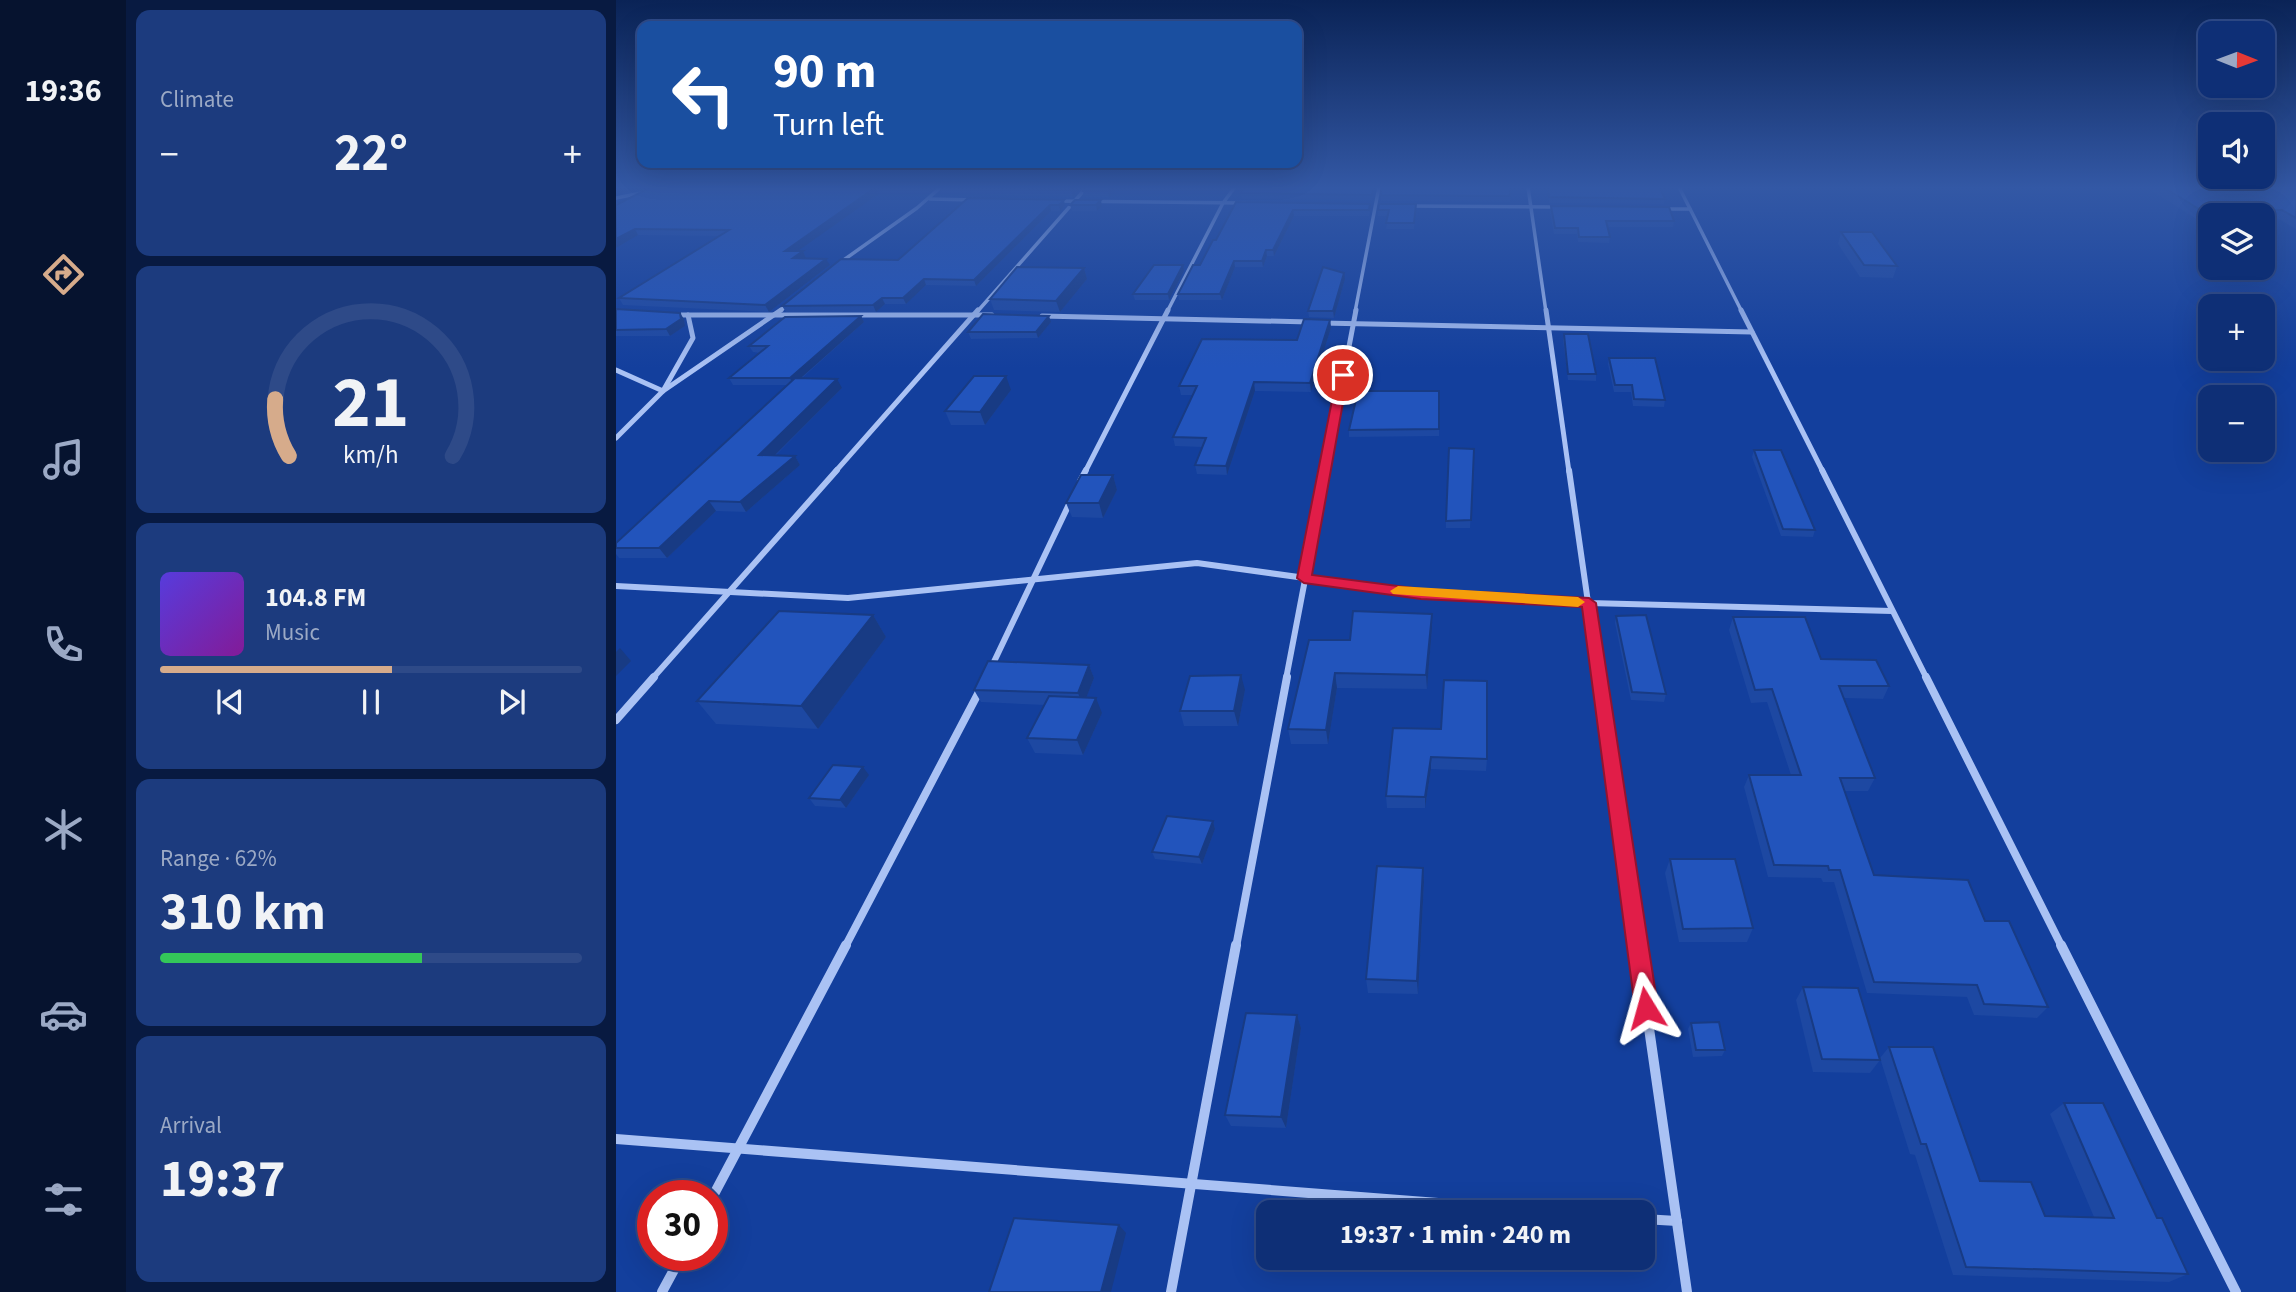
<!DOCTYPE html>
<html lang="en">
<head>
<meta charset="utf-8">
<style>
	:root { --surface:#0e2f76; --page:#1c3b7e; --text:#f1f3f6; --muted:#9ba9c5; --line:#2e4a88; --accent:#d6ab8b }
	body { margin:0; font-family:"Source Sans 3",sans-serif; background:var(--page); color:var(--text); height:100vh; display:flex; flex-direction:column; font-size:26px; white-space:nowrap }
	* { box-sizing:border-box; margin:0 }
	p { font-size:23px; color:var(--muted) }
	.icon { flex:none; width:38px; height:38px; fill:none; stroke:currentColor; stroke-width:2; stroke-linecap:round; stroke-linejoin:round }
	.map { position:relative; flex:1; overflow:hidden }
	.panel { display:flex; flex-direction:column; gap:10px; padding:10px; background:#081a41; width:490px }
	.panel>* { flex:none }
	.banner { position:absolute; left:21px; top:21px; width:665px; height:147px; border-radius:14px; box-shadow:0 7px 28px #0002,0 0 0 2px var(--line); background:#1a4fa0; color:#fff; overflow:hidden }
	.needle { width:46px; rotate:91deg }
	.buttons { position:absolute; left:1582px; top:21px; display:grid; gap:14px }
	.buttons a { display:grid; place-items:center; width:77px; height:77px; border-radius:14px; background:var(--surface); box-shadow:0 7px 28px #0002,0 0 0 2px var(--line); font-size:35px }
	.speed { position:absolute; left:21px; top:1180px; display:flex; gap:14px; font-size:35px; font-weight:700; text-align:center }
	.speed>* { display:grid; place-content:center; width:91px; height:91px; border-radius:50%; background:var(--surface); box-shadow:0 7px 28px #0002,0 0 0 2px var(--line); line-height:1 }
	.speed .limit { border:10px solid #d22; background:#fff; color:#111 }
	.pin { position:absolute; display:grid; place-items:center; width:60px; height:60px; color:#fff; margin:-30px; border:4px solid #fff; border-radius:50%; box-shadow:0 2px 7px #0007 }
	.me { position:absolute; width:77px; margin:-38px; rotate:352deg; stroke-linejoin:round; filter:drop-shadow(0 0 5px #0008) }
	.turn { display:flex; align-items:center; gap:24px; height:147px; padding:0 21px; font-size:32px }
	.turn .icon { width:91px; height:91px; stroke-width:2.5 }
	.turn b { display:block; font-size:49px; line-height:60px }
	.big { font-size:52px; font-weight:700; line-height:1.1 }
	.panel .tile { flex:1; display:flex; flex-direction:column; justify-content:center; gap:10px; min-width:0; padding:0 24px; border-radius:14px; background:var(--page) }
	.panel .dial { align-items:center; gap:0 }
	.dial svg { height:182px; overflow:visible; fill:none; stroke:var(--line); stroke-width:7; stroke-linecap:round; text-anchor:middle }
	.dial text { fill:var(--text); stroke:none }
	.song { display:flex; align-items:center; gap:21px }
	.cover { width:84px; height:84px; border-radius:10px; background:linear-gradient(135deg,hsl(250 70% 55%),hsl(290 70% 35%)) }
	.played { height:7px; border-radius:4px; background:linear-gradient(90deg,var(--accent) 55%,var(--line) 55%) }
	.keys { display:flex; justify-content:space-around; direction:ltr }
	.heat { display:flex; justify-content:space-between; align-items:center; font-size:38px; direction:ltr }
	.charge { height:10px; border-radius:5px; background:linear-gradient(90deg,#34c759 62%,var(--line) 0) }
	.trip { position:absolute; left:640px; top:1200px; width:399px; height:70px; border-radius:14px; background:var(--surface); box-shadow:0 7px 28px #0002,0 0 0 2px var(--line); font-weight:700; line-height:70px; text-align:center }
	main { display:flex; flex:1; min-height:0 }
	.tab-bar { display:flex; flex-direction:column; width:126px; justify-content:space-around; align-items:center; background:#06132f; color:var(--muted) }
	.tab-bar .icon { width:49px; height:49px }
	.tab-bar .selected { color:var(--accent) }
	.tab-bar b { font-size:32px; color:var(--text) }
	.map>svg:first-child { display:block }
</style>
</head>
<body>
<main>
<nav class="tab-bar">
<b>19:36</b>
<svg class="icon selected" aria-label="directions" viewBox="0 0 24 24"><path d="M12 3l9 9-9 9-9-9zM9 14v-3h6M13 9l2 2-2 2"/></svg>
<svg class="icon" aria-label="music" viewBox="0 0 24 24"><path d="M9 18V5l10-2v13"/><circle cx="6" cy="18" r="3"/><circle cx="16" cy="16" r="3"/></svg>
<svg class="icon" aria-label="phone" viewBox="0 0 24 24"><path d="M5 4h4l2 5-3 2q2 4 5 5l2-3 5 2v4C11 20 4 13 5 4z"/></svg>
<svg class="icon" aria-label="climate" viewBox="0 0 24 24"><path d="M12 3v18M4 7l16 10M4 17L20 7"/></svg>
<svg class="icon" aria-label="car" viewBox="0 0 24 24"><path d="M5 17H2v-5l4-1 3-4h7l3 4 3 1v5h-3M9 17h6M6 11h13"/><circle cx="7" cy="17" r="2"/><circle cx="17" cy="17" r="2"/></svg>
<svg class="icon" aria-label="filters" viewBox="0 0 24 24"><path d="M4 7h16M4 17h16"/><circle cx="9" cy="7" r="2"/><circle cx="15" cy="17" r="2"/></svg>
</nav>
<section class="panel">
<div class="tile"><p>Climate</p>
<div class="heat"><a>−</a><b class="big">22°</b><a>+</a></div>
</div>
<div class="tile dial"><svg viewBox="0 0 100 80">
<path d="M14 69A42 42 0 1 1 86 69"/>
<path d="M14 69A42 42 0 0 1 8 44" stroke="#d6ab8b"/>
<text x="50" y="56" font-size="32" font-weight="700">21</text>
<text x="50" y="72" font-size="11">km/h</text>
</svg></div>
<div class="tile">
<div class="song"><i class="cover"></i><div><b>104.8 FM</b><p>Music</p></div></div>
<div class="played"></div>
<div class="keys"><svg class="icon" aria-label="previous" viewBox="0 0 24 24"><path d="M18 5L8 12l10 7zM5 5v14"/></svg><svg class="icon" aria-label="pause" viewBox="0 0 24 24"><path d="M8 5v14M16 5v14"/></svg><svg class="icon" aria-label="next" viewBox="0 0 24 24"><path d="M6 5l10 7-10 7zM19 5v14"/></svg></div>
</div>
<div class="tile"><p>Range · 62%</p><b class="big">310 km</b><div class="charge"></div></div>
<div class="tile"><p>Arrival</p><b class="big">19:37</b></div>
</section>
<div class="map">
<svg width="1680" height="1292" viewBox="0 0 1680 1292">
	<rect width="100%" height="100%" fill="#133f9d"/>
	<g fill="none" stroke-linecap="round" stroke-linejoin="round">
		<g stroke="#aac2f4" stroke-width="3.5">
			<polyline points="912,187 930,312"/>
			<polyline points="1063,187 1126,312"/>
			<polyline points="0,198 30,192"/>
			<polyline points="314,199 359,200"/>
			<polyline points="441,201 629,203"/>
			<polyline points="791,206 943,207"/>
			<polyline points="1046,209 1074,209"/>
			<polyline points="222,264 301,208 325,187"/>
			<polyline points="162,312 175,303"/>
			<polyline points="361,312 471,187"/>
			<polyline points="551,312 607,203 619,187"/>
			<polyline points="739,312 763,187"/>
		</g>
		<g stroke="#aac2f4" stroke-width="5">
			<polyline points="930,310 953,472"/>
			<polyline points="1125,310 1207,472"/>
			<polyline points="55,315 376,315"/>
			<polyline points="426,316 694,322"/>
			<polyline points="706,323 1136,332"/>
			<polyline points="0,370 47,391 77,338 72,315"/>
			<polyline points="0,438 47,391 165,310"/>
			<polyline points="219,472 362,310"/>
			<polyline points="469,472 552,310"/>
			<polyline points="709,472 740,310"/>
		</g>
		<g stroke="#aac2f4" stroke-width="6">
			<polyline points="953,470 983,679"/>
			<polyline points="1206,470 1311,679"/>
			<polyline points="464,481 470,470"/>
			<polyline points="0,586 232,598 581,563 805,594 973,603 1276,611"/>
			<polyline points="375,668 456,498"/>
			<polyline points="36,679 221,470"/>
			<polyline points="670,679 710,470"/>
		</g>
		<g stroke="#aac2f4" stroke-width="8">
			<polyline points="983,677 1021,947"/>
			<polyline points="1310,677 1446,947"/>
			<polyline points="0,720 38,677"/>
			<polyline points="229,947 365,688"/>
			<polyline points="620,947 671,677"/>
		</g>
		<g stroke="#aac2f4" stroke-width="10">
			<polyline points="1021,945 1071,1292"/>
			<polyline points="1445,945 1620,1292"/>
			<polyline points="0,1139 950,1213"/>
			<polyline points="96,1198 230,945"/>
			<polyline points="1027,1219 1061,1221"/>
			<polyline points="46,1292 66,1255"/>
			<polyline points="555,1292 620,945"/>
		</g>
	</g>
	<g fill="#1d48a2">
		<polygon points="35,187 320,187 314,193 264,193 181,251 187,251 190,258 189,259 214,265 153,312 7,305 3,298 103,236 22,235 0,248 0,204"/>
		<polygon points="323,187 466,187 457,197 326,193"/>
		<polygon points="469,187 502,187 493,197 468,197 467,191"/>
		<polygon points="628,187 759,187 756,200 626,199 625,193"/>
		<polygon points="931,187 1043,187 1049,199 1048,204 933,203"/>
		<polygon points="1530,187 1680,187 1680,229 1661,218 1647,218 1647,215 1594,215 1594,218 1579,218"/>
		<polygon points="765,195 894,196 894,202 765,201"/>
		<polygon points="352,198 449,205 444,211 435,211 360,286 310,285 290,304 269,304 260,312 170,312 166,306 282,260"/>
		<polygon points="620,202 754,209 753,216 678,216 658,256 651,256 647,267 619,267 606,300 563,300 562,294 584,265 600,240"/>
		<polygon points="800,204 798,229 770,229 772,216 762,216 762,210"/>
		<polygon points="454,205 486,206 481,211 456,211"/>
		<polygon points="935,206 1058,221 1057,227 992,227 994,237 993,243 962,242 961,234 938,234 934,212"/>
		<polygon points="1225,232 1281,266 1277,278 1244,277 1222,244"/>
		<polygon points="468,268 471,279 444,312 378,310 374,299"/>
		<polygon points="568,271 553,300 519,300 517,294"/>
		<polygon points="729,279 718,318 693,317 692,311"/>
		<polygon points="0,309 68,319 69,326 54,336 0,336"/>
		<polygon points="245,316 248,322 185,379 226,388 159,456 179,456 184,465 130,512 100,511 51,558 3,558 0,554 0,543 172,385 117,385 113,378 144,353 137,352 133,346"/>
		<polygon points="714,320 715,328 695,392 639,391 611,475 581,474 579,465 586,447 559,446 557,437 577,395 565,395 563,386 681,340"/>
		<polygon points="435,322 422,338 355,339 352,332"/>
		<polygon points="948,334 980,374 980,381 952,380 947,340"/>
		<polygon points="993,358 1049,400 1048,407 1017,406 1015,392 998,392 992,364"/>
		<polygon points="395,390 369,425 335,425 329,411"/>
		<polygon points="823,391 823,436 733,437 733,430"/>
		<polygon points="858,449 854,528 830,528 830,521"/>
		<polygon points="1138,450 1199,530 1197,537 1165,536 1136,457"/>
		<polygon points="497,475 501,490 487,518 456,517 450,503"/>
		<polygon points="257,615 270,637 202,729 100,724 81,701"/>
		<polygon points="1000,616 1050,694 1048,702 1015,700 999,623"/>
		<polygon points="1117,617 1205,659 1273,686 1267,699 1228,698 1259,778 1252,791 1229,791 1258,875 1369,921 1432,1007 1421,1018 1358,1015 1351,997 1251,993 1218,882 1207,882 1205,878 1152,877 1128,787 1133,775 1175,775 1151,702 1135,703 1113,630"/>
		<polygon points="816,628 811,689 721,688 712,744 675,744 672,729 734,640"/>
		<polygon points="473,665 478,678 470,698 486,713 467,755 419,753 411,738 429,705 365,702 358,690"/>
		<polygon points="629,690 622,726 568,726 564,711"/>
		<polygon points="777,728 871,759 870,771 815,769 809,808 771,808 770,796"/>
		<polygon points="253,775 230,808 199,806 193,798"/>
		<polygon points="597,821 599,829 586,864 539,859 536,852"/>
		<polygon points="1054,859 1137,928 1131,942 1063,942 1049,873"/>
		<polygon points="807,868 808,882 802,994 752,993 750,979"/>
		<polygon points="1187,987 1264,1060 1254,1073 1197,1072 1180,1000"/>
		<polygon points="681,1015 685,1028 670,1128 615,1126 609,1115"/>
		<polygon points="1075,1023 1109,1050 1106,1056 1077,1057 1072,1029"/>
		<polygon points="1273,1047 1364,1181 1429,1216 1478,1217 1434,1114 1448,1103 1541,1218 1572,1274 1553,1282 1337,1275 1299,1155 1294,1154 1264,1058"/>
	</g>
	<g fill="#183b84">
		<polygon points="0,187 31,187 23,191 0,194"/>
		<polygon points="260,187 262,187 264,193 172,258 169,251"/>
		<polygon points="312,187 320,187 314,193"/>
		<polygon points="458,187 466,187 457,197 455,190"/>
		<polygon points="495,187 502,187 493,197 492,191"/>
		<polygon points="448,200 449,205 444,211 443,205"/>
		<polygon points="485,200 486,206 481,211 480,205"/>
		<polygon points="434,205 435,211 360,286 358,280"/>
		<polygon points="677,210 678,216 658,256 657,250"/>
		<polygon points="19,229 22,235 0,248 0,239"/>
		<polygon points="650,250 651,256 647,267 646,261"/>
		<polygon points="187,251 190,258 180,265 177,258"/>
		<polygon points="210,259 214,265 153,312 149,305"/>
		<polygon points="618,261 619,267 606,300 604,294"/>
		<polygon points="567,265 568,271 553,300 552,294"/>
		<polygon points="468,268 471,279 444,312 440,301"/>
		<polygon points="728,273 729,279 718,318 717,311"/>
		<polygon points="308,279 310,285 290,304 287,298"/>
		<polygon points="266,298 269,304 260,312 257,305"/>
		<polygon points="64,313 68,319 69,326 54,336 50,329"/>
		<polygon points="245,316 248,322 177,385 174,378"/>
		<polygon points="433,316 435,322 422,338 420,332"/>
		<polygon points="714,320 715,328 695,392 694,383"/>
		<polygon points="390,376 395,390 369,425 364,412"/>
		<polygon points="221,379 226,388 149,465 143,455"/>
		<polygon points="638,382 639,391 611,475 610,466"/>
		<polygon points="179,456 184,465 130,512 124,502"/>
		<polygon points="497,475 501,490 487,518 483,503"/>
		<polygon points="93,501 100,511 51,558 43,548"/>
		<polygon points="816,614 816,628 811,689 810,675"/>
		<polygon points="257,615 270,637 202,729 185,706"/>
		<polygon points="4,648 15,661 0,676 0,652"/>
		<polygon points="473,665 478,678 467,706 462,693"/>
		<polygon points="719,673 721,688 712,744 710,730"/>
		<polygon points="625,675 629,690 622,726 618,711"/>
		<polygon points="480,698 486,713 467,755 461,740"/>
		<polygon points="815,757 815,769 809,808 809,797"/>
		<polygon points="247,767 253,775 230,808 224,800"/>
		<polygon points="597,821 599,829 586,864 583,857"/>
		<polygon points="807,868 808,882 802,994 801,981"/>
		<polygon points="681,1015 685,1028 670,1128 665,1117"/>
		<polygon points="503,1225 510,1233 495,1292 485,1292"/>
	</g>
	<g fill="#2254bc" stroke="#183b84" stroke-width="2">
		<polygon points="35,187 260,187 169,251 187,251 177,258 210,259 149,305 3,298 113,230 19,229 0,239 0,205"/>
		<polygon points="339,187 458,187 455,190"/>
		<polygon points="469,187 495,187 492,191 467,191"/>
		<polygon points="628,187 757,187 756,195 625,193"/>
		<polygon points="765,187 894,187 894,196 765,195"/>
		<polygon points="932,187 1043,187 1049,199 933,197"/>
		<polygon points="1547,187 1673,187 1680,191 1680,218 1666,210 1583,209"/>
		<polygon points="352,198 448,200 443,205 434,205 358,280 308,279 287,298 266,298 257,305 166,306 225,259 282,260"/>
		<polygon points="459,200 485,200 480,205 454,205"/>
		<polygon points="620,202 754,204 753,210 677,210 657,250 650,250 646,261 618,261 604,294 562,294 577,265 584,265 597,240 600,240"/>
		<polygon points="763,204 800,204 798,223 770,223 773,210 762,210"/>
		<polygon points="935,206 1053,207 1058,221 990,221 994,237 963,237 962,228 939,228"/>
		<polygon points="1225,232 1256,232 1281,266 1248,265"/>
		<polygon points="538,265 567,265 552,294 517,294"/>
		<polygon points="401,267 468,268 440,301 374,299"/>
		<polygon points="707,267 728,273 717,311 692,311"/>
		<polygon points="0,309 64,313 65,319 50,329 0,330"/>
		<polygon points="367,314 433,316 420,332 352,332"/>
		<polygon points="245,316 174,378 113,378 152,346 133,346 169,317"/>
		<polygon points="688,319 714,320 694,383 638,382 610,466 579,465 590,438 557,437 581,386 563,386 586,339 681,340"/>
		<polygon points="948,334 972,334 980,374 952,374"/>
		<polygon points="993,358 1039,358 1049,400 1018,399 1016,385 999,385"/>
		<polygon points="358,376 390,376 364,412 329,411"/>
		<polygon points="179,378 221,379 143,455 179,456 124,502 93,501 43,548 0,548 0,543"/>
		<polygon points="742,391 823,391 823,429 733,430"/>
		<polygon points="833,448 858,449 855,520 830,521"/>
		<polygon points="1138,450 1165,450 1199,530 1167,529"/>
		<polygon points="465,475 497,475 483,503 450,503"/>
		<polygon points="163,611 257,615 185,706 81,701"/>
		<polygon points="737,611 816,614 810,675 719,673 710,730 672,729 693,640 734,640"/>
		<polygon points="1030,615 1050,694 1016,692 1000,616"/>
		<polygon points="1117,617 1189,617 1205,659 1260,660 1273,686 1223,686 1259,778 1224,778 1258,875 1352,880 1369,921 1393,921 1432,1007 1368,1004 1361,985 1258,982 1224,870 1213,870 1212,866 1158,865 1133,775 1185,775 1156,689 1139,690"/>
		<polygon points="372,661 473,665 462,693 358,690"/>
		<polygon points="625,675 618,711 564,711 574,676"/>
		<polygon points="828,680 871,681 871,759 815,757 809,797 770,796 777,728 825,729"/>
		<polygon points="433,696 480,698 461,740 411,738"/>
		<polygon points="217,765 247,767 224,800 193,798"/>
		<polygon points="551,816 597,821 583,857 536,852"/>
		<polygon points="1054,859 1119,859 1137,928 1067,929"/>
		<polygon points="761,866 807,868 801,981 750,979"/>
		<polygon points="1187,987 1242,988 1264,1060 1206,1059"/>
		<polygon points="630,1013 681,1015 665,1117 609,1115"/>
		<polygon points="1103,1022 1109,1050 1080,1050 1075,1023"/>
		<polygon points="1273,1047 1317,1047 1364,1181 1415,1182 1429,1216 1498,1218 1448,1103 1487,1103 1541,1218 1546,1218 1572,1274 1350,1267 1310,1144 1305,1144"/>
		<polygon points="398,1218 503,1225 485,1292 373,1292"/>
	</g>
	<linearGradient id="sky" x2="0" y2="1"><stop stop-color="#0a2356"/><stop offset="0.51" stop-color="#3358a5"/><stop offset="1" stop-color="#3358a5" stop-opacity="0"/></linearGradient>
	<rect width="1680" height="368" fill="url(#sky)"/>
	<polygon fill="#e11d48" stroke="#92132f" stroke-width="2" points="727,371 732,375 696,575 805,589 973,598 980,603 1042,1008 1038,1016 1030,1019 1022,1016 1019,1008 966,607 805,599 688,583 681,578 721,375"/>
	<polygon fill="#f59e0b" points="782,586 962,597 969,602 962,607 777,594 774,591"/>
</svg>
<div class="buttons">
<a><svg class="needle" viewBox="-14 -14 28 28"><path d="M0-13l5 13h-10z" fill="#e53935"/><path d="M0 13l5-13h-10z" fill="#9ba9c5"/></svg></a>
<a><svg class="icon" aria-label="sound" viewBox="0 0 24 24"><path d="M4 9h4l5-4v14l-5-4H4zM17 9q2 3 0 6"/></svg></a>
<a><svg class="icon" aria-label="layers" viewBox="0 0 24 24"><path d="M12 4l9 5-9 5-9-5zM3 14l9 5 9-5"/></svg></a>
<a>+</a>
<a>−</a>
</div>
<div class="speed"><div class="limit">30</div></div>
<div class="pin" style="left:727px;top:375px;background:#d93025"><svg class="icon" aria-label="arrive" viewBox="0 0 24 24"><path d="M6 21V4h12l-3 4 3 4H6"/></svg></div>
<svg class="me" style="left:1030px;top:1008px" viewBox="-20 -20 40 40"><path d="M0-17L14 15 0 8-14 15z" fill="#e11d48" stroke="#fff" stroke-width="4"/></svg>
<div class="trip">19:37 · 1 min · 240 m</div>
<div class="banner">
<div class="turn"><svg class="icon" aria-label="left" viewBox="0 0 24 24"><path d="M17 20v-9H6M10 6l-5 5 5 5"/></svg><div><b>90 m</b>Turn left</div></div>
</div>
</div>
</main>
</body>
</html>
